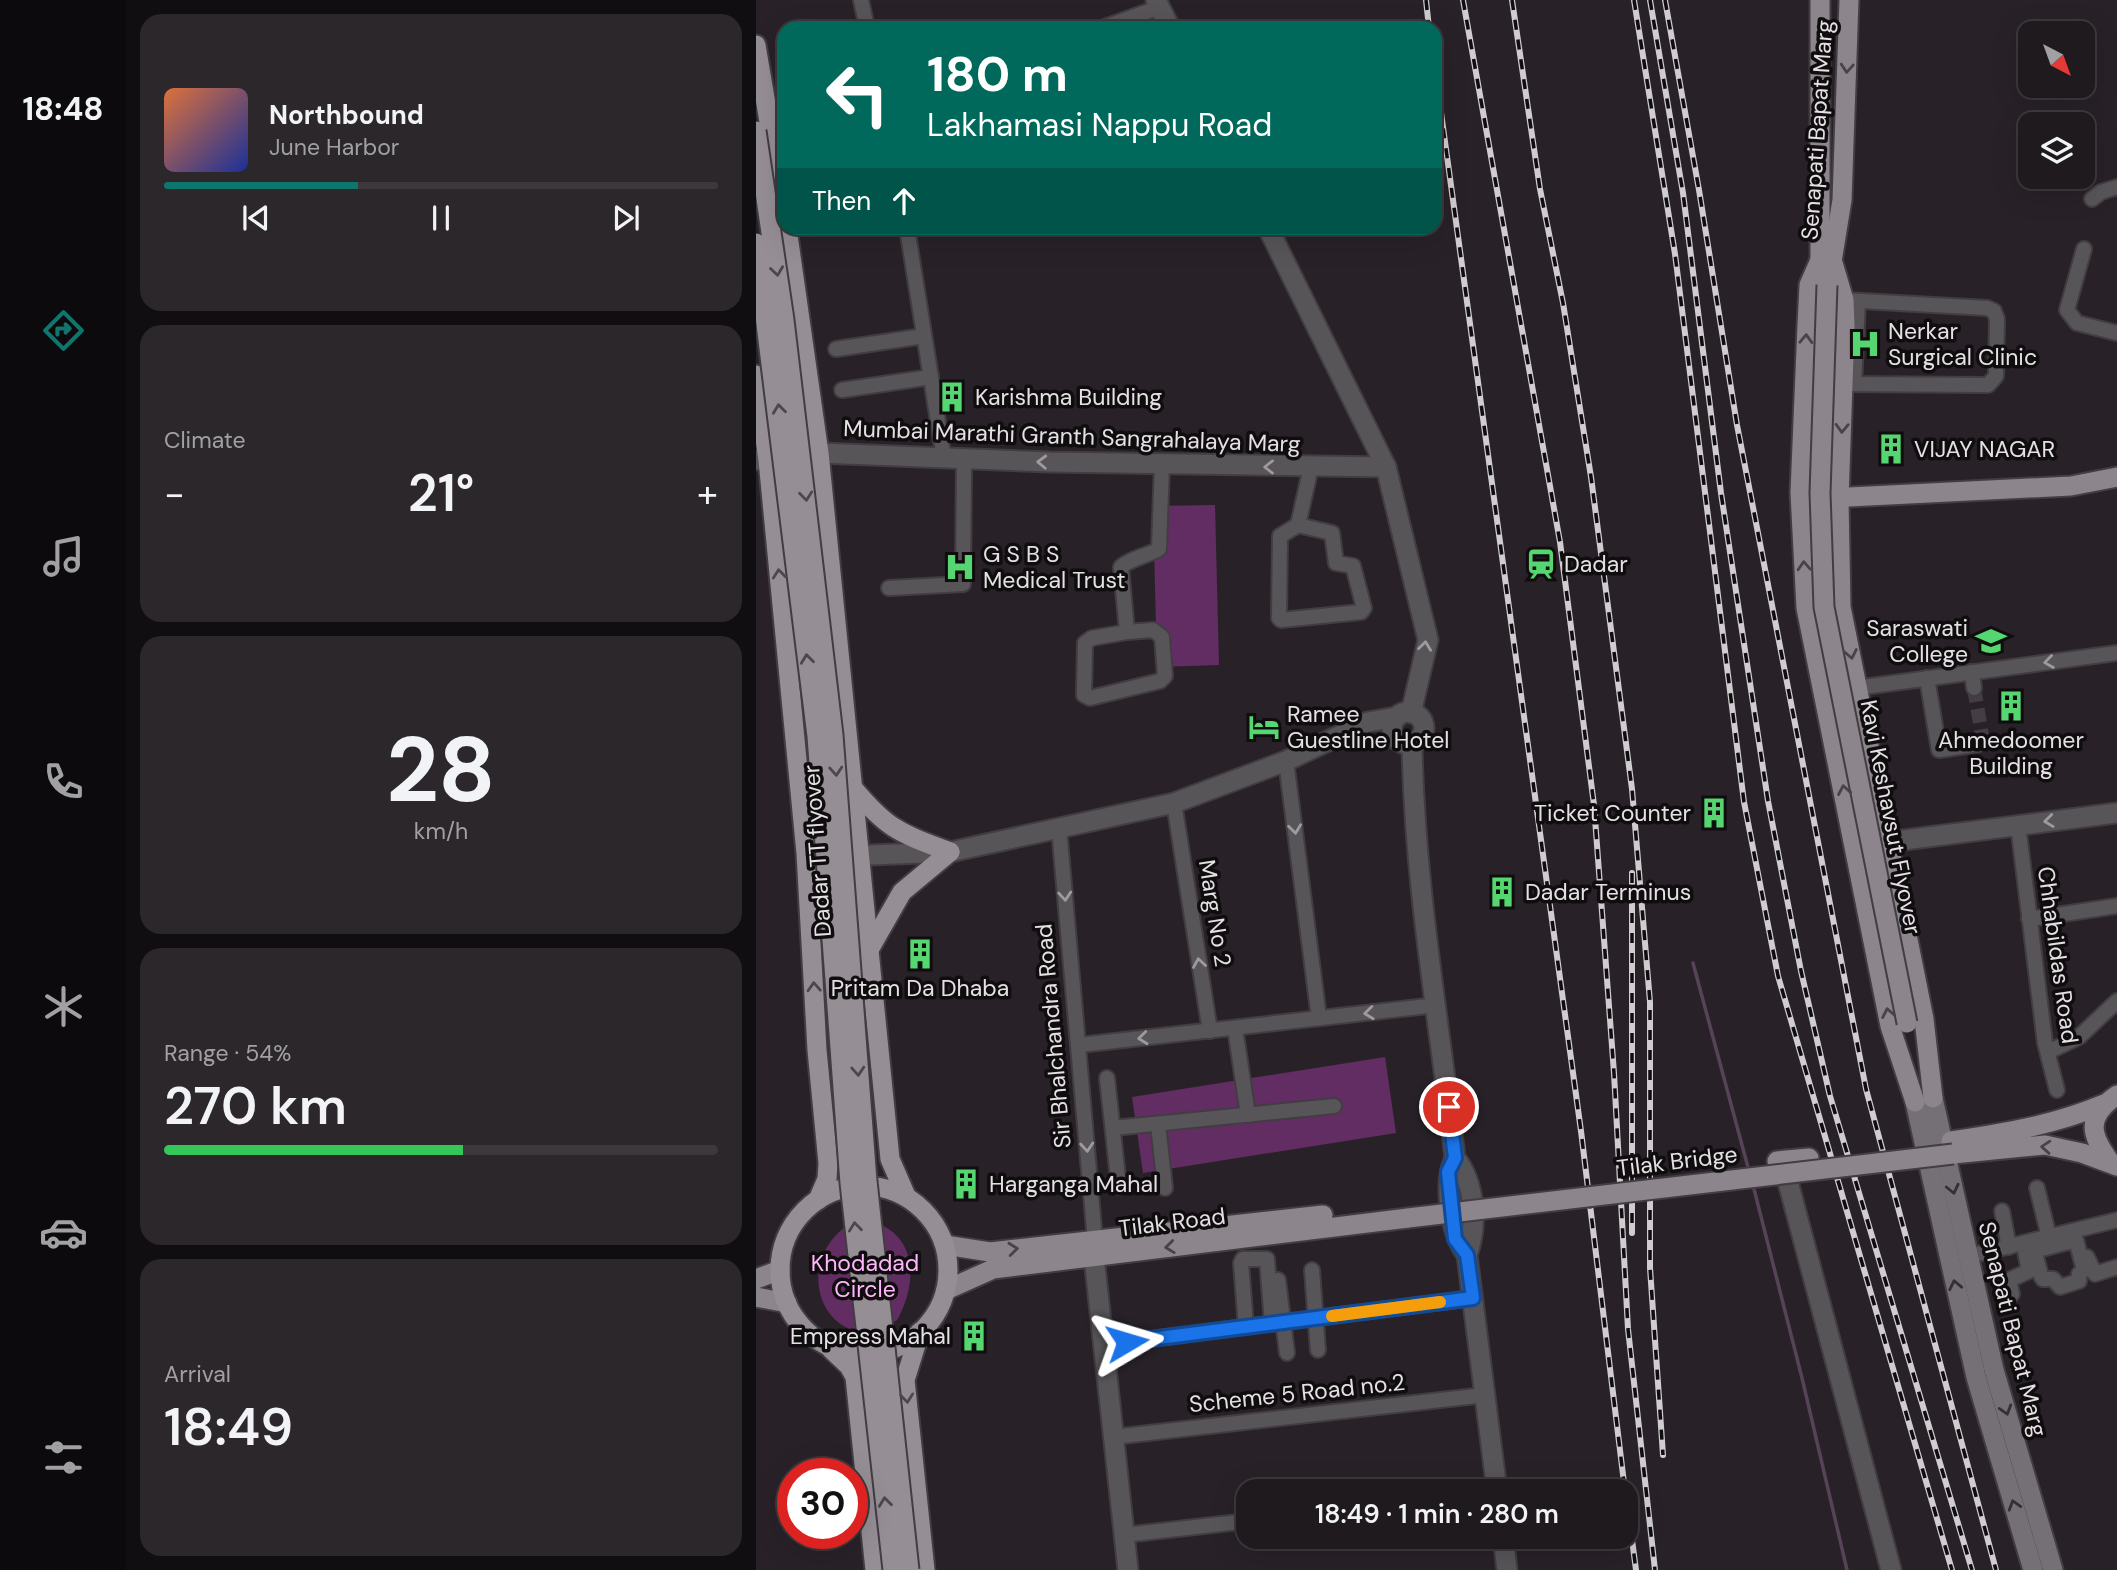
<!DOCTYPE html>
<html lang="en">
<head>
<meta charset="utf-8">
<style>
	:root { --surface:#1e1a1e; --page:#2b272b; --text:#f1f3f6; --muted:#a1a1a4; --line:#3c383c; --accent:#0f766e }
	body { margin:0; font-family:"DM Sans",sans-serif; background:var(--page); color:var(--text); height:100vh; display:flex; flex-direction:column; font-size:26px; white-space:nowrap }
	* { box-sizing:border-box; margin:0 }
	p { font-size:23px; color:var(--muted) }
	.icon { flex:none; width:38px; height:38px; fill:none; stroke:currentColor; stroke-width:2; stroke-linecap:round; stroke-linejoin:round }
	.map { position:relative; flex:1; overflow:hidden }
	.sheet { display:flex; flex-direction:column; gap:14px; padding:14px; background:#100e10; width:630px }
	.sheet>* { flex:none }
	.top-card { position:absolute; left:21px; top:21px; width:665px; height:214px; border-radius:21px; box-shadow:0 7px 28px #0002,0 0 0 2px var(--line); background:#00695c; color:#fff; overflow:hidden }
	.needle { width:46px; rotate:139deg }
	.controls { position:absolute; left:1262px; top:21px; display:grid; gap:14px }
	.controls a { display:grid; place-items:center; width:77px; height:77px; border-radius:14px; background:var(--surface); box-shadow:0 7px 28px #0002,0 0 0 2px var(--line); font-size:35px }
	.speed { position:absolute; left:21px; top:1458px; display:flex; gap:14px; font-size:35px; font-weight:700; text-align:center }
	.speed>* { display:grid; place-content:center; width:91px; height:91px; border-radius:50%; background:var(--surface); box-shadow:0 7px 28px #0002,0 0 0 2px var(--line); line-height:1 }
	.speed .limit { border:10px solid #d22; background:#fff; color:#111 }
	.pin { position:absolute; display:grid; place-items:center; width:60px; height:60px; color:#fff; margin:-30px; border:4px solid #fff; border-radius:50%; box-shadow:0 2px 7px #0007 }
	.me { position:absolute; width:77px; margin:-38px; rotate:83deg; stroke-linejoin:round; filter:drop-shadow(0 0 5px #0008) }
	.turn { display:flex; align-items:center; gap:24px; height:147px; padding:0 35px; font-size:32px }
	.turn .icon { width:91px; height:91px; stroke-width:2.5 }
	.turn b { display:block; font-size:49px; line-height:60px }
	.then { display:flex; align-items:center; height:66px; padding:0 35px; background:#0003; gap:14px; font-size:26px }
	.big { font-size:52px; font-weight:600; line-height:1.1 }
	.sheet .tile { flex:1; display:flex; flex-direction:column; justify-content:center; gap:10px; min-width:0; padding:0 24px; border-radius:21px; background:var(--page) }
	.sheet .dial { align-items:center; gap:0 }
	.dial b { font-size:91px; line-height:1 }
	.song { display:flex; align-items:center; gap:21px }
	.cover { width:84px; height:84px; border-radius:10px; background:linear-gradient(135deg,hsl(20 70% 55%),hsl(230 70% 35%)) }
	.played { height:7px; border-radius:4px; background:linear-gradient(90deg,var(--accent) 35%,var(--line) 35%) }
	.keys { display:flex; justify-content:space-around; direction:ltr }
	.heat { display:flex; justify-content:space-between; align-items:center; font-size:38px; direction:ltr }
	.charge { height:10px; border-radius:5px; background:linear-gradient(90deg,#34c759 54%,var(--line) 0) }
	.trip { position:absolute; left:480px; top:1479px; width:402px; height:70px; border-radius:21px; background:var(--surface); box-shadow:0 7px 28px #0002,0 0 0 2px var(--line); font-weight:600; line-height:70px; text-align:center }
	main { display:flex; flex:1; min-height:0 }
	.dock { display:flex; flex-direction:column; width:126px; justify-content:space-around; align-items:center; background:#0c0a0c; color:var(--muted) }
	.dock .icon { width:49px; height:49px }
	.dock .on { color:var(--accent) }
	.dock b { font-size:32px; color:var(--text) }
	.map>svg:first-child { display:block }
</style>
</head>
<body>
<main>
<nav class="dock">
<b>18:48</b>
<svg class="icon on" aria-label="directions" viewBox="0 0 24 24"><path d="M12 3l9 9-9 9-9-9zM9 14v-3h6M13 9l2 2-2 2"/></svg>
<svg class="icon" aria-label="music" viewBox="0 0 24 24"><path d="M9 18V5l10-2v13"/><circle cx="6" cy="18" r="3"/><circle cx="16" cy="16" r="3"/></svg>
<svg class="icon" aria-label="phone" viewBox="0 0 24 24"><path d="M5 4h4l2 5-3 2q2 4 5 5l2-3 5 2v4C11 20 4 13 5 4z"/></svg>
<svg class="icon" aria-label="climate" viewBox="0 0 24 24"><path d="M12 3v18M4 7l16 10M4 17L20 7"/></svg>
<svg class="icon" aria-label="car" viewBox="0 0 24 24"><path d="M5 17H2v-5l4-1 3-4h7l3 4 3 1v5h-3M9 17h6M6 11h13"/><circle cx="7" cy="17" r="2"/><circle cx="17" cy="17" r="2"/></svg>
<svg class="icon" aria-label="filters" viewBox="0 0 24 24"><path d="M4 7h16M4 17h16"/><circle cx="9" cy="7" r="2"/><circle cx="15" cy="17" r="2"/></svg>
</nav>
<section class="sheet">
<div class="tile">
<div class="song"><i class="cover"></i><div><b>Northbound</b><p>June Harbor</p></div></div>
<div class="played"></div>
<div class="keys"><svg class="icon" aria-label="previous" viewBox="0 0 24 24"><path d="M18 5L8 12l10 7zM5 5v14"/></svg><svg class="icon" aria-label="pause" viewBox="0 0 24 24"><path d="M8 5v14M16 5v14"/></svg><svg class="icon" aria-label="next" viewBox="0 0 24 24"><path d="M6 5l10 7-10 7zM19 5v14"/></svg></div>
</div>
<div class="tile"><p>Climate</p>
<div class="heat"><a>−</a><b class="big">21°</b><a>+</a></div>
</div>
<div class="tile dial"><b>28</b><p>km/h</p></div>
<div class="tile"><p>Range · 54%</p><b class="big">270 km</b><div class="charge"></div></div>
<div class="tile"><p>Arrival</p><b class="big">18:49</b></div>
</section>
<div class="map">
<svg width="1361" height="1570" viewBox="0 0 1361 1570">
	<rect width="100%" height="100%" fill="#282228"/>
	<g fill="#622d62">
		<polygon points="459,505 463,665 401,667 397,506"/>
		<polygon points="629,1057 640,1133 387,1173 376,1097"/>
		<path d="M 96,1222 C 104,1222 115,1221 123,1224 C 164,1241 159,1289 141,1320 C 77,1365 26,1267 96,1222 Z"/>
	</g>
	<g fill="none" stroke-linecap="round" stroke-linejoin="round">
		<g stroke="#574357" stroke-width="3.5">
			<polyline points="937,963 993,1171"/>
			<polyline points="997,1185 1046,1378 1091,1570"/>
		</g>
		<polyline stroke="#443e44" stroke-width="14" stroke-dasharray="14 7" stroke-linecap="butt" points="1218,688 1227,741"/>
		<g stroke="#423d42" stroke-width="18">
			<g id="minor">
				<polyline points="105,0 111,28"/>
				<polyline points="346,28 404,7"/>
				<polyline points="1336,199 1345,192 1361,187"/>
				<polyline points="151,228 188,459"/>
				<polyline points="1328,249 1311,310 1321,323 1361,333"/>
				<polyline points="80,349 168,336"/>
				<polyline points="1087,384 1232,385 1240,376 1241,319 1238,311 1231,308 1088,300"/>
				<polyline points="1098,384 1102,301"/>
				<polyline points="86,390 175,377"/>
				<polyline points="542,525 576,533 580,563 597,566 608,608 605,612 525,620 523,618 524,536 542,525 555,467"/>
				<polyline points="133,588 207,584 208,460"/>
				<path d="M 371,632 L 397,630 L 406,637 L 409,676 L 404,681 L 334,698 L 328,695 L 329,643 L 336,638 L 371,632 L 365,567 C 375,558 391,556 403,549 L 406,464"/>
				<polyline points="1216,672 1218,688"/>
				<polyline points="1171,678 1183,750 1223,744 1227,741"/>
				<polyline points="1092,689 1361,653"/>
				<polyline points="530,761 563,1018"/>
				<polyline points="418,803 454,1031"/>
				<polyline points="1262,825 1289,1043 1301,1090"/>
				<polyline points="303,828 339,1240"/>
				<polyline points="1273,919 1361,906"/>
				<polyline points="479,1028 492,1115"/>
				<polyline points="323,1045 681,1005"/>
				<polyline points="1292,1052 1323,1037 1361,1001"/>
				<polyline points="351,1078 363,1187"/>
				<polyline points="402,1124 409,1188"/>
				<polyline points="357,1128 578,1106"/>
				<polyline points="1281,1188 1293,1237"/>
				<polyline points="1246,1211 1253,1247"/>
				<polyline points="1276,1241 1285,1276 1287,1279 1297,1279 1304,1287 1323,1281 1323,1274 1328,1270 1320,1240 1278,1251"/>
				<polyline points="1213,1256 1361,1220"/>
				<polyline points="1331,1257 1339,1274 1361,1267"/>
				<polyline points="556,1270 562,1350"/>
				<polyline points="522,1280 531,1353"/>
				<polyline points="1256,1294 1253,1280 1273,1271 1269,1251"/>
				<polyline points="490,1327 485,1263 487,1259 511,1259 516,1323"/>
				<polyline points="347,1345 717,1298"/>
				<polyline points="357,1437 729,1395"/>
				<polyline points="368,1535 492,1521"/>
			</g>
		</g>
		<g stroke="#423d42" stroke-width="23">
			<g id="tertiary">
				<polyline points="400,0 414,28"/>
				<polyline points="512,228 630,467 672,640 655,713"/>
				<polyline points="0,460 63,453 294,462 630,467"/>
				<circle cx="652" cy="728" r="16"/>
				<path d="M 656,743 C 658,882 683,1020 699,1158 C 719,1182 722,1225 711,1255 L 741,1491"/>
				<polyline points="1132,842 1361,813"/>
				<polyline points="87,856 194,852 418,803 530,761 612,722 641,717"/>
				<path d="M 699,1158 C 687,1183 694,1232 711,1255"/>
				<polyline points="1030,1160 1032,1182 1135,1570"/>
				<polyline points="338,1257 372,1570"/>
				<polyline points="747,1536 751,1570"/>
			</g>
		</g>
		<g stroke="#423d42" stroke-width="23">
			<g id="secondary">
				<polyline points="1177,1098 1238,1370 1297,1570"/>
				<polyline points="1159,1102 1220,1377 1277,1570"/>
			</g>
		</g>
		<g stroke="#423d42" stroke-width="23">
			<g id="primary">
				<polyline points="1064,0 1064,260 1067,272"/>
				<polyline points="1064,260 1053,285 1051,325 1044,493 1050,608 1134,1026 1159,1102"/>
				<polyline points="1077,263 1088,300 1089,326 1083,499 1085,607 1168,1019 1177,1098"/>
				<polyline points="1074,274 1086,200 1093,0"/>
				<polyline points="1073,498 1315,486 1361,477"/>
				<path d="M 1195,1141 C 1249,1133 1298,1125 1348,1104"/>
				<polyline points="1197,1154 1289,1145 1326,1153 1361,1166"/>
				<polyline points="1021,1161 1053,1158"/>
				<path d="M 1355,1163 C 1334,1135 1329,1117 1361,1095"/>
				<polyline points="189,1245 234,1252 567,1215"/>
				<polyline points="0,1279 24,1270"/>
				<polyline points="190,1290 237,1269 652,1218"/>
				<polyline points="0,1297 31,1303"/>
			</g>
		</g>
		<g stroke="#423d42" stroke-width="23">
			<g id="trunk">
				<polyline points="0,45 28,210"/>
				<polyline points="31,228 63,453 134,1159 150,1196"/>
				<polyline points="0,375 12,460 50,853 61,1050 72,1163 71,1179 62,1200"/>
				<path d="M 97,788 C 132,830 144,833 194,852"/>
				<polyline points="114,948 146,892 194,852"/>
				<circle cx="108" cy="1270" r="84"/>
				<polyline points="164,1332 149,1380 169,1570"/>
				<polyline points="75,1349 93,1366 99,1377 119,1570"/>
			</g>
		</g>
		<use href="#minor" stroke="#585558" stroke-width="14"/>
		<use href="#tertiary" stroke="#585558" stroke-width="19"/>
		<use href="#secondary" stroke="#757075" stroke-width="19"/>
		<use href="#primary" stroke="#8c858b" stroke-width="19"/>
		<use href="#trunk" stroke="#968e95" stroke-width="19"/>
		<g stroke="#d0ccd0" stroke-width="6">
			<g id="rail">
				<polyline points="670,0 673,28"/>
				<polyline points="707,0 804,542 838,805 858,1073 872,1329 899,1570"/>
				<polyline points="756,0 784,189 807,303 835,477 876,789 894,1002 894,1268 907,1455"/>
				<polyline points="878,0 919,254 988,802 1022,976 1196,1570"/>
				<polyline points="894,0 927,193 965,493 1012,801 1045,971 1074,1096 1216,1570"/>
				<polyline points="909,0 943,190 981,425 1110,1089 1240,1570"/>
				<polyline points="679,69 825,1131 869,1491"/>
				<polyline points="876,873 876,1233"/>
				<polyline points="870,1494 880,1570"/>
			</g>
		</g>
		<use href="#rail" stroke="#100d0f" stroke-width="3.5" stroke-dasharray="10" stroke-linecap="butt"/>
		<g stroke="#423d42" stroke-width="23" stroke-linecap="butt">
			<g id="primary-bridge">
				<polyline points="1071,285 1064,493 1068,607 1151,1023"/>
				<polyline points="652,1218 1197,1154"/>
			</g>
		</g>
		<g stroke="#423d42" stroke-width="23" stroke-linecap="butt">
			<g id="trunk-bridge">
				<polyline points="0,131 28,320 77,735 111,1181 153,1570"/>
				<polyline points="0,243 61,736 94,1183 137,1570"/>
			</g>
		</g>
		<use href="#primary-bridge" stroke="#8c858b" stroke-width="19"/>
		<use href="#trunk-bridge" stroke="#968e95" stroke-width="19"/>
	</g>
	<defs><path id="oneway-chevron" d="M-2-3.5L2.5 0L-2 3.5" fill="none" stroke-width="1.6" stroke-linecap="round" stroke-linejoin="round" transform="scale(1.75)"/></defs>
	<g stroke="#484347">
		<use href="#oneway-chevron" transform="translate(1091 68) rotate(94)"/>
		<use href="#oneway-chevron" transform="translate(1050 339) rotate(-88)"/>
		<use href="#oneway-chevron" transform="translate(1086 428) rotate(92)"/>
		<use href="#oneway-chevron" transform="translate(1048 566) rotate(-93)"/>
		<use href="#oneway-chevron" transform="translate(1095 654) rotate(79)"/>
		<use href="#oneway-chevron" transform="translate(1088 790) rotate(-100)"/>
		<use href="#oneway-chevron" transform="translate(1132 1013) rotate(-101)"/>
		<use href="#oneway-chevron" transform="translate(1290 1147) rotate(-176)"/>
		<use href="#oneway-chevron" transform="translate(414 1247) rotate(173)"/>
		<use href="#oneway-chevron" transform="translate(257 1249) rotate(-6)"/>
	</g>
	<g stroke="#4c474b">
		<use href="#oneway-chevron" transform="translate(21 271) rotate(82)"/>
		<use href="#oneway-chevron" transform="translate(23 409) rotate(-97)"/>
		<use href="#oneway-chevron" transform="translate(50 496) rotate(84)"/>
		<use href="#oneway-chevron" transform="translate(23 574) rotate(-96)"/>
		<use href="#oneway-chevron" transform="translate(51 659) rotate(-97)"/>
		<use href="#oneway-chevron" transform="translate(80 771) rotate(86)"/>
		<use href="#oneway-chevron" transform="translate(58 987) rotate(-93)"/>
		<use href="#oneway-chevron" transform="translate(102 1071) rotate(86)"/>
		<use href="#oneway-chevron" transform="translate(99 1227) rotate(-96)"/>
		<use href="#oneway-chevron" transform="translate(151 1398) rotate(84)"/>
		<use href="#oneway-chevron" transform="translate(129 1502) rotate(-97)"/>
	</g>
	<g stroke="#9e9a9e">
		<use href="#oneway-chevron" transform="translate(286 462) rotate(-178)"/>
		<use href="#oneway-chevron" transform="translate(513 467) rotate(-180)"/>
		<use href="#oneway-chevron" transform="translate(669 646) rotate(-83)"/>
		<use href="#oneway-chevron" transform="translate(1293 662) rotate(172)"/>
		<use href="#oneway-chevron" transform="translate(1293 821) rotate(173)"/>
		<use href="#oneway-chevron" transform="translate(539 829) rotate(83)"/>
		<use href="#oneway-chevron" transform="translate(309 896) rotate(85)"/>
		<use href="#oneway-chevron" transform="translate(443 963) rotate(-99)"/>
		<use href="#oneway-chevron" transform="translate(613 1013) rotate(174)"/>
		<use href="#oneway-chevron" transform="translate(387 1038) rotate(174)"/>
		<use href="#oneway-chevron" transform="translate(331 1147) rotate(85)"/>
	</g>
	<g stroke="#333033">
		<use href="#oneway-chevron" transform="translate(1197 1189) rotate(77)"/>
		<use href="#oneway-chevron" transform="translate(1199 1285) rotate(-102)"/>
		<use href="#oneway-chevron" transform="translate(1250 1410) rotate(73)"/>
		<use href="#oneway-chevron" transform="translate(1258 1505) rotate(-107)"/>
	</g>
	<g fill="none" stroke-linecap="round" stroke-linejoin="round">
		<g stroke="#114b97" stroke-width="18">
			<polyline id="route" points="371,1342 717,1298 711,1255 699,1239 692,1172 699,1158 693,1107"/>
		</g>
		<use href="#route" stroke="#1a73e8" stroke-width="12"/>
		<polyline stroke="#f59e0b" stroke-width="12" points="576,1316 684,1302"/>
	</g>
	<defs>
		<g id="hospital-bare" transform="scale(2.415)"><path d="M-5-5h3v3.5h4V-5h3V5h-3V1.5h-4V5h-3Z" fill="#56d671" stroke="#100d0f" stroke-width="2.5" paint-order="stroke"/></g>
		<g id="building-bare" transform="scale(2.415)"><path d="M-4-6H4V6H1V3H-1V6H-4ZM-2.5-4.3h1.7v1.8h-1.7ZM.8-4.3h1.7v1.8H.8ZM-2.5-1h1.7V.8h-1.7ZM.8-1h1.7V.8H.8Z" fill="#56d671" stroke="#100d0f" stroke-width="2.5" paint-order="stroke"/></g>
		<g id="station-bare" transform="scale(2.415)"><path d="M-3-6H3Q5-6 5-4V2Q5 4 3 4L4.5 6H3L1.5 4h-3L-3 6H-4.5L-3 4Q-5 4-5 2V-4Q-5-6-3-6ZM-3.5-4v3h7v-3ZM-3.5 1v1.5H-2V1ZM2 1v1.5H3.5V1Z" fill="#56d671" stroke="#100d0f" stroke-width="2.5" paint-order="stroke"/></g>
		<g id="university-bare" transform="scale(2.415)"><path d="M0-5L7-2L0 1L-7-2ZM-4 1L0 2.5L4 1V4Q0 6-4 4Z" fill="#56d671" stroke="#100d0f" stroke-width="2.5" paint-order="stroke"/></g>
		<g id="hotel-bare" transform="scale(2.415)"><path d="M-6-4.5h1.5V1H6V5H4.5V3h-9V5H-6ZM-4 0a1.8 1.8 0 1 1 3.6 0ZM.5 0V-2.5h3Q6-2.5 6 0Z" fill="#56d671" stroke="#100d0f" stroke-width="2.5" paint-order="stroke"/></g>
	</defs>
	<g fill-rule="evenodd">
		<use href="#hospital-bare" x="1109" y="344"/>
		<use href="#building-bare" x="196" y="397"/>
		<use href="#building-bare" x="1135" y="449"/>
		<use href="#station-bare" x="785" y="564"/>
		<use href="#hospital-bare" x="204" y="567"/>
		<use href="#university-bare" x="1235" y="641"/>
		<use href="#building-bare" x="1255" y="706"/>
		<use href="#hotel-bare" x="508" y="727"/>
		<use href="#building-bare" x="958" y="813"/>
		<use href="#building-bare" x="746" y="892"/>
		<use href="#building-bare" x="164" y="954"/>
		<use href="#building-bare" x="210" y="1184"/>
		<use href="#building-bare" x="218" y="1336"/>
	</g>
	<g text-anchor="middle" stroke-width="7" stroke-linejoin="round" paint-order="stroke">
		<g font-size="23" fill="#e4e0e4" stroke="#100d0f">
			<text transform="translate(1061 130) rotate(-86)" y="8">Senapati Bapat Marg</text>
			<text transform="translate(316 436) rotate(2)" y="8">Mumbai Marathi Granth Sangrahalaya Marg</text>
			<text transform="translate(1135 817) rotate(79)" y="8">Kavi Keshavsut Flyover</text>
			<text transform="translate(61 851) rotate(-94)" y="8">Dadar TT flyover</text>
			<text transform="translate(459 913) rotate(81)" y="8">Marg No 2</text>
			<text transform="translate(1302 955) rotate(82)" y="8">Chhabildas Road</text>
			<text transform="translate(297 1036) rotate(-95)" y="8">Sir Bhalchandra Road</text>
			<text transform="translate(921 1161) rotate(-7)" y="8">Tilak Bridge</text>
			<text transform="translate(416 1222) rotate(-7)" y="8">Tilak Road</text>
			<text transform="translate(1257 1329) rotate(76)" y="8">Senapati Bapat Marg</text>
			<text transform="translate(541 1393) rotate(-6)" y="8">Scheme 5 Road no.2</text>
		</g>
		<g font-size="23" fill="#e4e0e4" stroke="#100d0f" text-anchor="start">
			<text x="1132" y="339">Nerkar<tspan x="1132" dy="26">Surgical Clinic</tspan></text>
			<text x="219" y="405">Karishma Building</text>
			<text x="1158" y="457">VIJAY NAGAR</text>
			<text x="227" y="562">G S B S<tspan x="227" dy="26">Medical Trust</tspan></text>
			<text x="808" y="572">Dadar</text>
			<text x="1212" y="636" text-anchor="end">Saraswati<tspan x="1212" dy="26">College</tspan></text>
			<text x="531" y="722">Ramee<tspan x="531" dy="26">Guestline Hotel</tspan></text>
			<text x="1255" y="748" text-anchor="middle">Ahmedoomer<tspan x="1255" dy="26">Building</tspan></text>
			<text x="935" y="821" text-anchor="end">Ticket Counter</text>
			<text x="769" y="900">Dadar Terminus</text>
			<text x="164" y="996" text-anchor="middle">Pritam Da Dhaba</text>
			<text x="233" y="1192">Harganga Mahal</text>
			<text x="195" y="1344" text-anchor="end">Empress Mahal</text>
		</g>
		<g font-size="23" fill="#ffb6fc" stroke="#100d0f">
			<text x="109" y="1271">Khodadad<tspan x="109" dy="26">Circle</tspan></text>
		</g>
	</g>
</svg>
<div class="controls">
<a><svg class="needle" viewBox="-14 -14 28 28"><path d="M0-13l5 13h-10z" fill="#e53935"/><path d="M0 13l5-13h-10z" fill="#a1a1a4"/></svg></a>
<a><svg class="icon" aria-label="layers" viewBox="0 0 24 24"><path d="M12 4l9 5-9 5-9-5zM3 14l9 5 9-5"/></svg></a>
</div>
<div class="speed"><div class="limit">30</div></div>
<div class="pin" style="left:693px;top:1107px;background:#d93025"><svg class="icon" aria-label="arrive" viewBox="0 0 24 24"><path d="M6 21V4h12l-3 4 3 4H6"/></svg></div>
<svg class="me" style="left:371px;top:1342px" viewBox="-20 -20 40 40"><path d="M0-17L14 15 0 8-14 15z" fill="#1a73e8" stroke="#fff" stroke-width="4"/></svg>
<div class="trip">18:49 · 1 min · 280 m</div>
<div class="top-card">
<div class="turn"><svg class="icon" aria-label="left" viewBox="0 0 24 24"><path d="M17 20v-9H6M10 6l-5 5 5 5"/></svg><div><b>180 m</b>Lakhamasi Nappu Road</div></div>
<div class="then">Then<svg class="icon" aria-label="ahead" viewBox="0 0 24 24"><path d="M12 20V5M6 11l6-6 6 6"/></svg></div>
</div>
</div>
</main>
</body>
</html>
